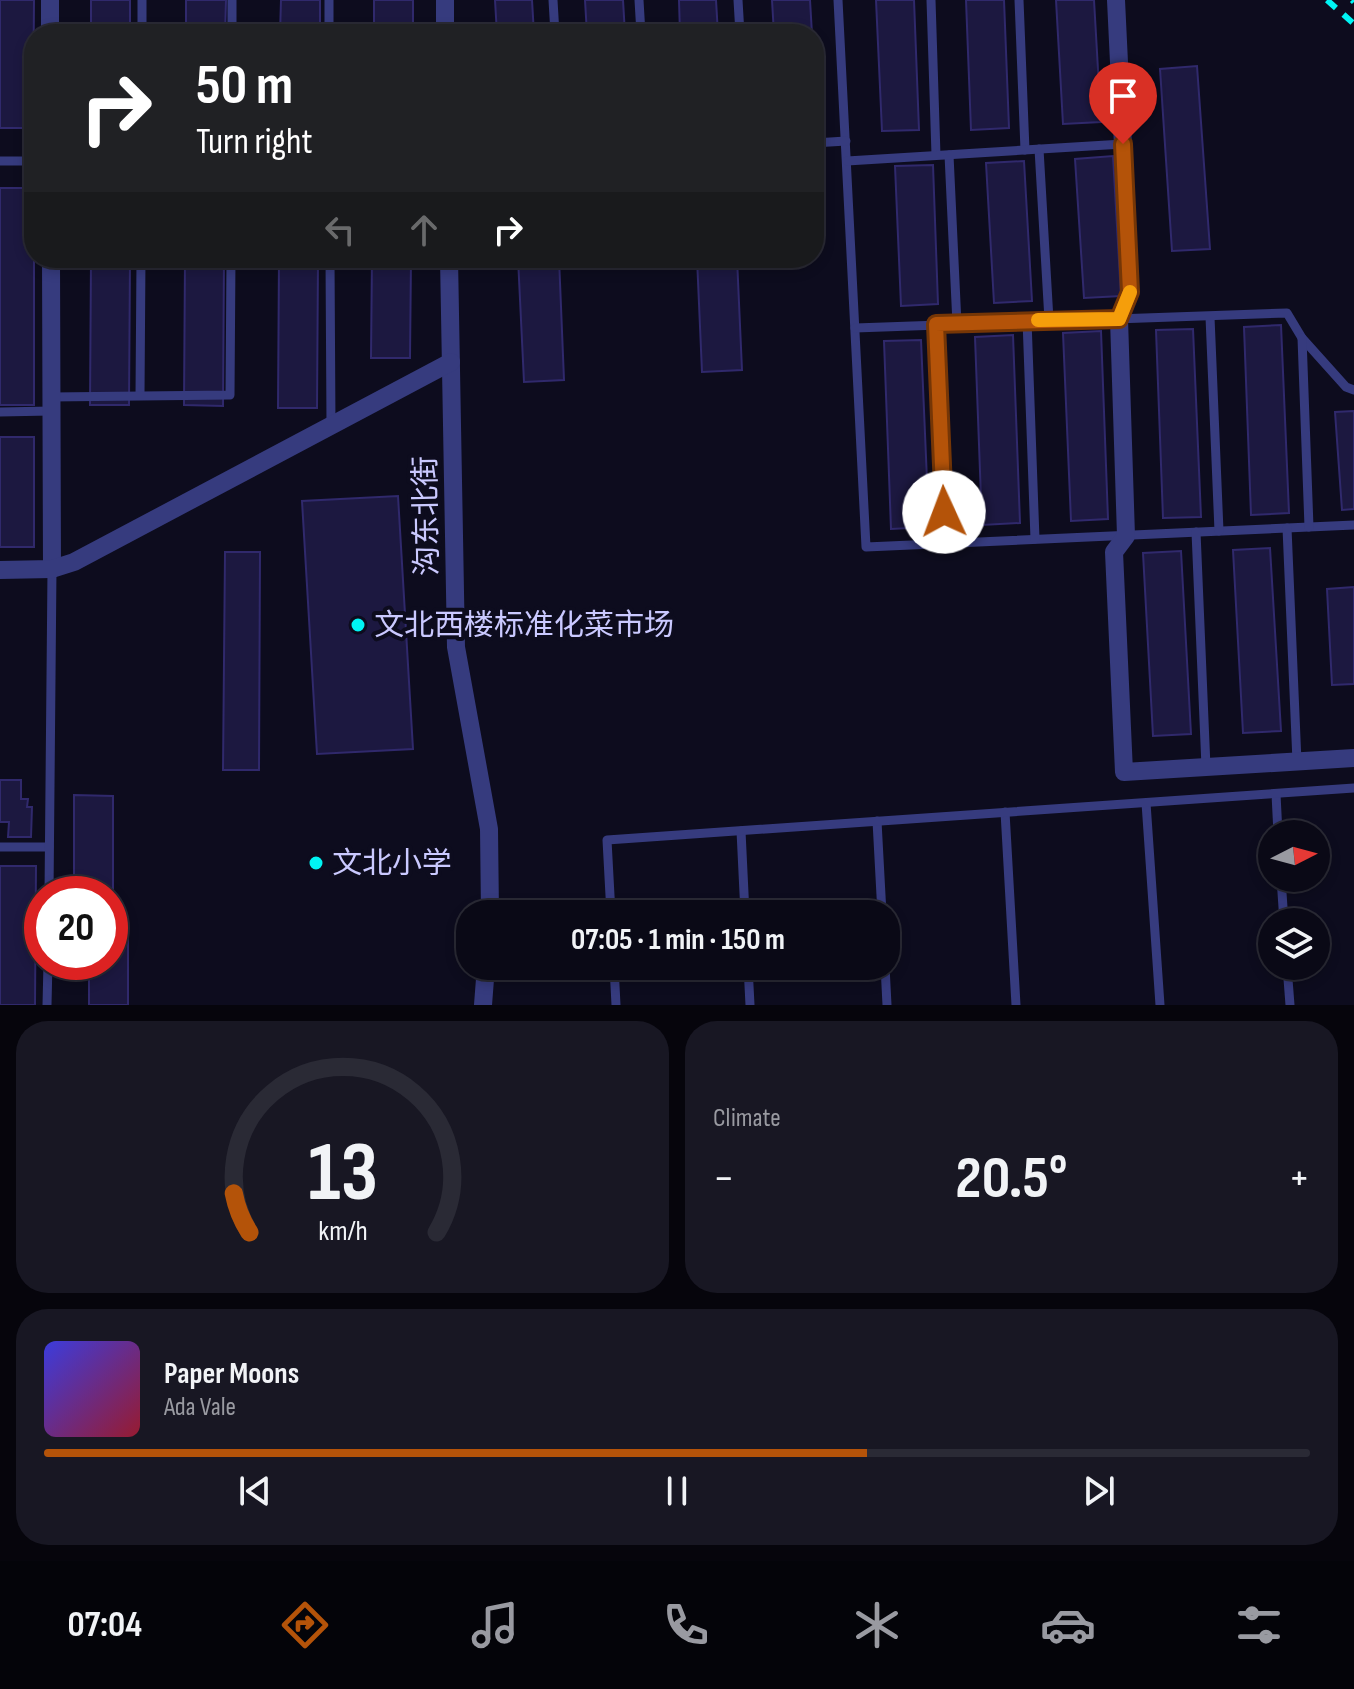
<!DOCTYPE html>
<html lang="en">
<head>
<meta charset="utf-8">
<style>
	:root { --surface:#0a0916; --page:#181723; --text:#f1f3f6; --muted:#999aa1; --line:#2a2a35; --accent:#b45309 }
	body { margin:0; font-family:"Sofia Sans Condensed","Noto Sans SC",sans-serif; background:var(--page); color:var(--text); height:100vh; display:flex; flex-direction:column; font-size:30px; white-space:nowrap }
	* { box-sizing:border-box; margin:0 }
	p { font-size:26px; color:var(--muted) }
	.icon { flex:none; width:44px; height:44px; fill:none; stroke:currentColor; stroke-width:2; stroke-linecap:round; stroke-linejoin:round }
	.map { position:relative; height:1005px; overflow:hidden }
	.details { display:flex; flex-direction:column; gap:16px; padding:16px; background:#06050c; flex:1 }
	.details>* { flex:none }
	.top-card { position:absolute; left:24px; top:24px; width:800px; height:244px; border-radius:32px; box-shadow:0 4px 12px #0003,0 0 0 2px var(--line); background:#202124; color:#fff; overflow:hidden }
	.needle { width:52px; rotate:84deg }
	.fabs { position:absolute; left:1258px; top:820px; display:grid; gap:16px }
	.fabs a { display:grid; place-items:center; width:72px; height:72px; border-radius:50%; background:var(--surface); box-shadow:0 4px 12px #0003,0 0 0 2px var(--line); font-size:40px }
	.speed { position:absolute; left:24px; top:876px; display:flex; gap:16px; font-size:40px; font-weight:700; text-align:center }
	.speed>* { display:grid; place-content:center; width:104px; height:104px; border-radius:50%; background:var(--surface); box-shadow:0 4px 12px #0003,0 0 0 2px var(--line); line-height:1 }
	.speed .limit { border:12px solid #d22; background:#fff; color:#111 }
	.pin { position:absolute; display:grid; place-items:center; width:68px; height:68px; color:#fff; margin:-82px -34px; border-radius:50% 50% 50% 0; rotate:-45deg; box-shadow:0 0 8px #0007 }
	.pin .icon { rotate:45deg }
	.me { position:absolute; width:88px; margin:-44px; rotate:358deg; stroke-linejoin:round; filter:drop-shadow(0 0 6px #0008) }
	.turn { display:flex; align-items:center; gap:28px; height:168px; padding:0 40px; font-size:36px }
	.turn .icon { width:104px; height:104px; stroke-width:2.5 }
	.turn b { display:block; font-size:56px; line-height:68px }
	.lanes { display:flex; align-items:center; height:76px; padding:0 40px; background:#0003; justify-content:center; gap:40px; direction:ltr }
	.lanes .off { opacity:.35 }
	.big { font-size:60px; font-weight:700; line-height:1.1 }
	.details .tile { flex:1; display:flex; flex-direction:column; justify-content:center; gap:12px; min-width:0; padding:0 28px; border-radius:32px; background:var(--page) }
	.details .dial { align-items:center; gap:0 }
	.dial svg { height:208px; overflow:visible; fill:none; stroke:var(--line); stroke-width:7; stroke-linecap:round; text-anchor:middle }
	.dial text { fill:var(--text); stroke:none }
	.song { display:flex; align-items:center; gap:24px }
	.cover { width:96px; height:96px; border-radius:12px; background:linear-gradient(135deg,hsl(240 70% 55%),hsl(350 70% 35%)) }
	.played { height:8px; border-radius:4px; background:linear-gradient(90deg,var(--accent) 65%,var(--line) 65%) }
	.keys { display:flex; justify-content:space-around; direction:ltr }
	.heat { display:flex; justify-content:space-between; align-items:center; font-size:44px; direction:ltr }
	.details .tiles { flex:1; display:grid; gap:16px; grid-template-columns:1fr 1fr }
	.tile:last-child { grid-column:span 2 }
	.trip { position:absolute; left:456px; top:900px; width:444px; height:80px; border-radius:32px; background:var(--surface); box-shadow:0 4px 12px #0003,0 0 0 2px var(--line); font-weight:700; line-height:80px; text-align:center }
	.tab-bar { display:flex; height:128px; justify-content:space-around; align-items:center; background:#040409; color:var(--muted) }
	.tab-bar .icon { width:56px; height:56px }
	.tab-bar .current { color:var(--accent) }
	.tab-bar b { font-size:36px; color:var(--text) }
	.map>svg:first-child { display:block }
</style>
</head>
<body>
<div class="map">
<svg width="1354" height="1005" viewBox="0 0 1354 1005">
	<rect width="100%" height="100%" fill="#0d0c1e"/>
	<g fill="#1c1840" stroke="#30296c" stroke-width="2">
		<polygon points="0,0 34,0 33,128 0,128"/>
		<rect x="91" y="0" width="39" height="34"/>
		<polygon points="186,0 226,0 225,34 186,34"/>
		<polygon points="281,0 320,0 320,34 280,34"/>
		<rect x="374" y="0" width="39" height="34"/>
		<polygon points="495,0 532,0 534,34 497,34"/>
		<polygon points="585,0 623,0 625,34 587,34"/>
		<polygon points="679,0 716,0 718,34 680,34"/>
		<polygon points="772,0 810,0 812,34 774,34"/>
		<polygon points="876,0 914,0 919,130 882,131"/>
		<polygon points="966,0 1004,0 1009,128 971,130"/>
		<polygon points="1056,0 1094,0 1101,122 1063,124"/>
		<polygon points="1197,66 1210,249 1172,251 1160,69"/>
		<polygon points="814,73 817,133 814,133"/>
		<polygon points="1113,156 1121,296 1084,298 1075,159"/>
		<polygon points="1024,161 1032,301 994,303 986,163"/>
		<polygon points="933,165 938,304 901,306 895,166"/>
		<rect x="0" y="188" width="34" height="217"/>
		<polygon points="91,258 130,258 129,405 90,405"/>
		<polygon points="185,258 224,258 223,406 184,405"/>
		<polygon points="279,258 318,258 317,408 278,408"/>
		<polygon points="372,258 411,258 410,358 371,358"/>
		<polygon points="518,258 559,258 564,380 524,382"/>
		<polygon points="697,258 737,258 742,370 702,372"/>
		<polygon points="1281,325 1289,513 1251,515 1244,327"/>
		<polygon points="1193,329 1201,517 1163,518 1156,330"/>
		<polygon points="1101,331 1108,519 1071,521 1063,333"/>
		<polygon points="1013,335 1020,523 982,525 975,337"/>
		<polygon points="921,340 929,527 891,529 884,341"/>
		<polygon points="1354,411 1354,509 1342,510 1335,412"/>
		<rect x="0" y="437" width="34" height="110"/>
		<polygon points="398,496 413,749 317,754 302,501"/>
		<polygon points="1270,548 1281,731 1243,733 1233,550"/>
		<polygon points="1181,551 1191,734 1153,736 1143,553"/>
		<polygon points="225,552 260,552 259,770 223,770"/>
		<polygon points="1354,587 1354,684 1332,685 1327,589"/>
		<polygon points="0,780 21,780 21,799 28,799 27,807 32,807 31,837 8,837 9,822 0,822"/>
		<polygon points="74,795 113,796 113,906 110,894 74,894"/>
		<polygon points="0,866 36,866 35,1005 0,1005"/>
		<polygon points="110,920 128,921 128,1005 89,1005 89,962 110,962"/>
	</g>
	<g fill="none" stroke-linecap="round" stroke-linejoin="round">
		<g stroke="#363b7e" stroke-width="9">
			<polyline points="329,0 329,34"/>
			<polyline points="553,0 555,34"/>
			<polyline points="639,0 641,34"/>
			<polyline points="738,0 740,34"/>
			<polyline points="838,0 866,547 1354,525"/>
			<polyline points="931,0 936,155"/>
			<polyline points="1019,0 1025,150"/>
			<polyline points="142,34 142,0"/>
			<polyline points="232,34 232,0"/>
			<polyline points="814,143 846,141"/>
			<polyline points="1039,149 1049,320"/>
			<polyline points="949,155 957,324"/>
			<polyline points="0,161 34,161"/>
			<polyline points="847,161 1123,144"/>
			<polyline points="330,258 331,426"/>
			<polyline points="1210,317 1219,531"/>
			<polyline points="1027,320 1035,539"/>
			<polyline points="936,324 945,544"/>
			<polyline points="855,328 1287,313 1302,338 1346,387 1354,390"/>
			<polyline points="1302,338 1309,527"/>
			<polyline points="140,395 141,258"/>
			<polyline points="51,397 230,395 231,258"/>
			<polyline points="0,412 51,411"/>
			<polyline points="1287,528 1297,762"/>
			<polyline points="1196,532 1206,767"/>
			<polyline points="1276,794 1278,834"/>
			<polyline points="1146,803 1160,1005"/>
			<polyline points="1005,812 1016,1005"/>
			<polyline points="877,821 882,914"/>
			<polyline points="741,831 745,914"/>
			<polyline points="0,847 49,847"/>
			<polyline points="1281,878 1284,922"/>
			<polyline points="49,894 52,569"/>
			<polyline points="611,914 607,840 1354,788"/>
			<polyline points="614,966 616,1005"/>
			<polyline points="748,966 750,1005"/>
			<polyline points="885,966 887,1005"/>
			<polyline points="1287,966 1290,1005"/>
			<polyline points="47,1005 48,962"/>
		</g>
		<g stroke="#363b7e" stroke-width="18">
			<polyline points="50,0 50,34"/>
			<polyline points="445,0 445,34"/>
			<polyline points="1116,0 1130,292 1119,319 1126,536 1114,552 1124,772 1354,758"/>
			<polyline points="51,258 52,569"/>
			<polyline points="449,258 456,647 489,829 490,914"/>
			<polyline points="0,570 52,569 74,562 451,362"/>
			<polyline points="483,1005 486,966"/>
		</g>
		<g stroke="#00f4f4" stroke-width="6" stroke-dasharray="12 10" stroke-linecap="butt">
			<polyline points="1327,0 1354,24"/>
			<polyline points="1352,0 1354,2"/>
		</g>
	</g>
	<g fill="none" stroke-linecap="round" stroke-linejoin="round">
		<g stroke="#753606" stroke-width="20">
			<polyline id="route" points="944,512 936,324 1119,319 1130,292 1123,144"/>
		</g>
		<use href="#route" stroke="#b45309" stroke-width="14"/>
		<polyline stroke="#f59e0b" stroke-width="14" points="1038,320 1119,319 1130,292"/>
	</g>
	<g fill="#00f4f4" stroke="#0d0c1e" stroke-width="3">
		<circle cx="358" cy="625" r="8"/>
		<circle cx="316" cy="863" r="8"/>
	</g>
	<g text-anchor="middle" stroke-width="8" stroke-linejoin="round" paint-order="stroke">
		<g font-size="30" fill="#cac9ff" stroke="#0d0c1e">
			<text transform="translate(426 516) rotate(-91)" y="10">沟东北街</text>
		</g>
		<g font-size="30" fill="#cac9ff" stroke="#0d0c1e" text-anchor="start">
			<text x="374" y="635">文北西楼标准化菜市场</text>
			<text x="332" y="873">文北小学</text>
		</g>
	</g>
</svg>
<div class="fabs">
<a><svg class="needle" viewBox="-14 -14 28 28"><path d="M0-13l5 13h-10z" fill="#e53935"/><path d="M0 13l5-13h-10z" fill="#999aa1"/></svg></a>
<a><svg class="icon" aria-label="layers" viewBox="0 0 24 24"><path d="M12 4l9 5-9 5-9-5zM3 14l9 5 9-5"/></svg></a>
</div>
<div class="speed"><div class="limit">20</div></div>
<div class="pin" style="left:1123px;top:144px;background:#d93025"><svg class="icon" aria-label="arrive" viewBox="0 0 24 24"><path d="M6 21V4h12l-3 4 3 4H6"/></svg></div>
<svg class="me" style="left:944px;top:512px" viewBox="-20 -20 40 40"><circle r="19" fill="#fff"/><path d="M0-13L10 11 0 6-10 11z" fill="#b45309"/></svg>
<div class="trip">07:05 · 1 min · 150 m</div>
<div class="top-card">
<div class="turn"><svg class="icon" aria-label="right" viewBox="0 0 24 24"><path d="M7 20v-9h11M14 6l5 5-5 5"/></svg><div><b>50 m</b>Turn right</div></div>
<div class="lanes"><svg class="icon off" aria-label="left" viewBox="0 0 24 24"><path d="M17 20v-9H6M10 6l-5 5 5 5"/></svg><svg class="icon off" aria-label="ahead" viewBox="0 0 24 24"><path d="M12 20V5M6 11l6-6 6 6"/></svg><svg class="icon" aria-label="right" viewBox="0 0 24 24"><path d="M7 20v-9h11M14 6l5 5-5 5"/></svg></div>
</div>
</div>
<section class="details">
<div class="tiles">
<div class="tile dial"><svg viewBox="0 0 100 80">
<path d="M14 69A42 42 0 1 1 86 69"/>
<path d="M14 69A42 42 0 0 1 8 54" stroke="#b45309"/>
<text x="50" y="56" font-size="32" font-weight="700">13</text>
<text x="50" y="72" font-size="11">km/h</text>
</svg></div>
<div class="tile"><p>Climate</p>
<div class="heat"><a>−</a><b class="big">20.5°</b><a>+</a></div>
</div>
<div class="tile">
<div class="song"><i class="cover"></i><div><b>Paper Moons</b><p>Ada Vale</p></div></div>
<div class="played"></div>
<div class="keys"><svg class="icon" aria-label="previous" viewBox="0 0 24 24"><path d="M18 5L8 12l10 7zM5 5v14"/></svg><svg class="icon" aria-label="pause" viewBox="0 0 24 24"><path d="M8 5v14M16 5v14"/></svg><svg class="icon" aria-label="next" viewBox="0 0 24 24"><path d="M6 5l10 7-10 7zM19 5v14"/></svg></div>
</div>
</div>
</section>
<nav class="tab-bar">
<b>07:04</b>
<svg class="icon current" aria-label="directions" viewBox="0 0 24 24"><path d="M12 3l9 9-9 9-9-9zM9 14v-3h6M13 9l2 2-2 2"/></svg>
<svg class="icon" aria-label="music" viewBox="0 0 24 24"><path d="M9 18V5l10-2v13"/><circle cx="6" cy="18" r="3"/><circle cx="16" cy="16" r="3"/></svg>
<svg class="icon" aria-label="phone" viewBox="0 0 24 24"><path d="M5 4h4l2 5-3 2q2 4 5 5l2-3 5 2v4C11 20 4 13 5 4z"/></svg>
<svg class="icon" aria-label="climate" viewBox="0 0 24 24"><path d="M12 3v18M4 7l16 10M4 17L20 7"/></svg>
<svg class="icon" aria-label="car" viewBox="0 0 24 24"><path d="M5 17H2v-5l4-1 3-4h7l3 4 3 1v5h-3M9 17h6M6 11h13"/><circle cx="7" cy="17" r="2"/><circle cx="17" cy="17" r="2"/></svg>
<svg class="icon" aria-label="filters" viewBox="0 0 24 24"><path d="M4 7h16M4 17h16"/><circle cx="9" cy="7" r="2"/><circle cx="15" cy="17" r="2"/></svg>
</nav>
</body>
</html>
